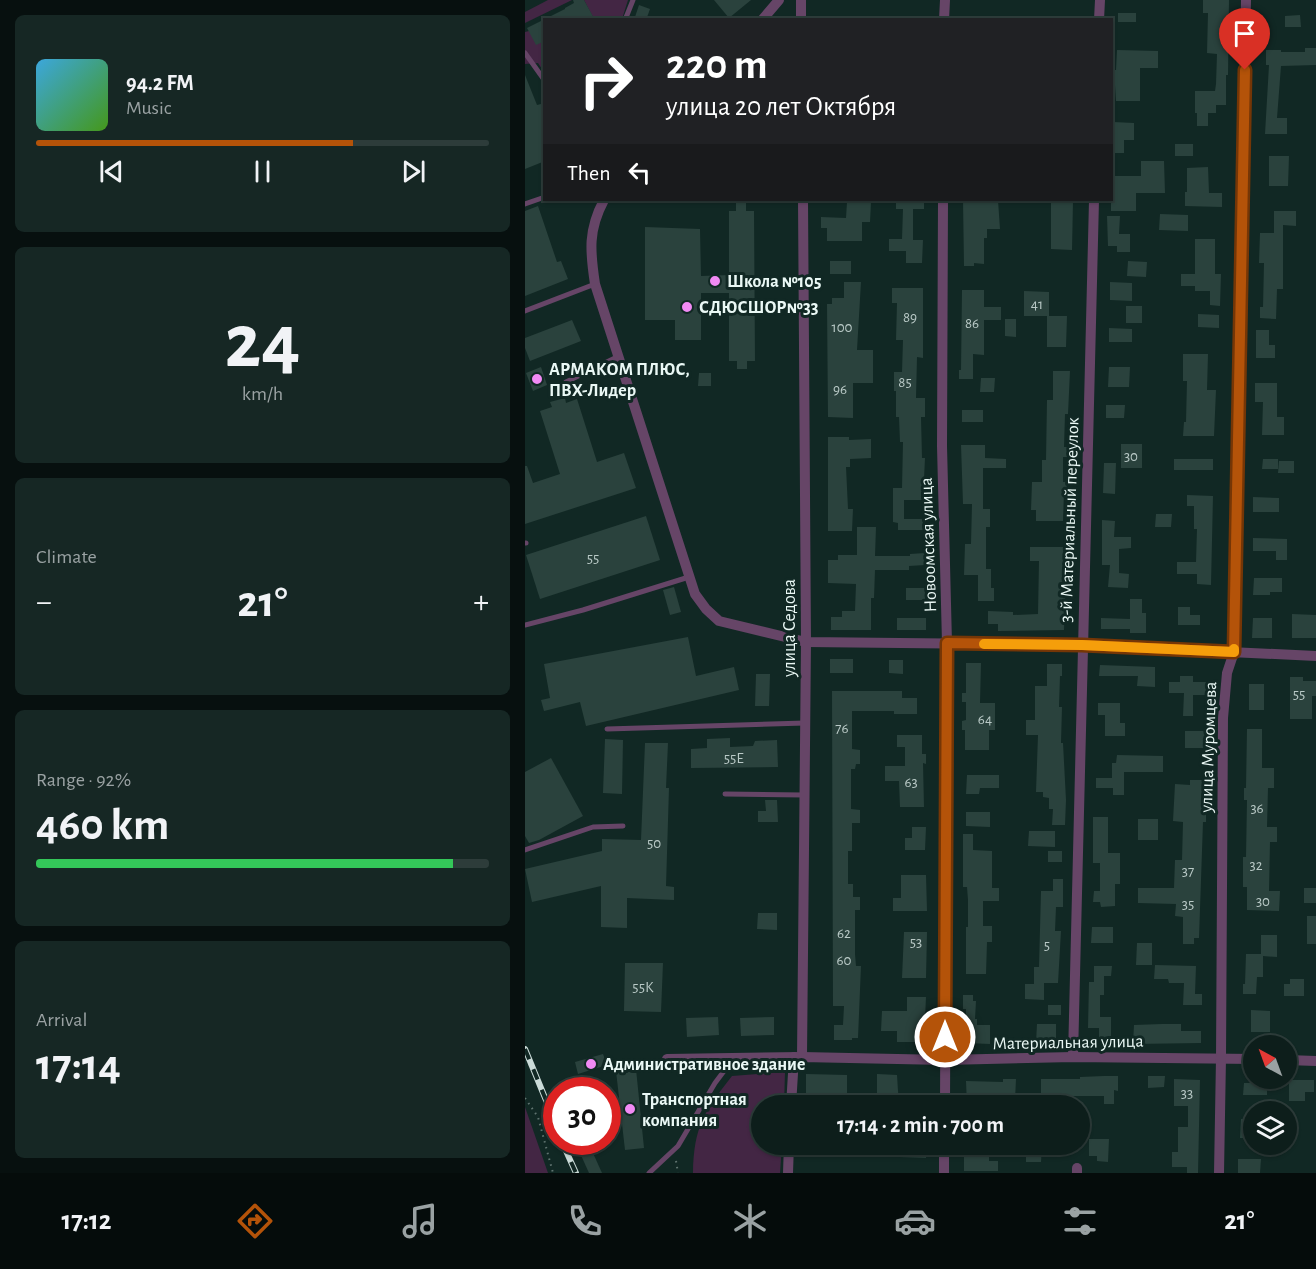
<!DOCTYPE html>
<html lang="en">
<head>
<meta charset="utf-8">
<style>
	:root { --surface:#0d1e1b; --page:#162724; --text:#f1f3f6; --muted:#9aa2a3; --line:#2d3c3a; --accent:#b45309 }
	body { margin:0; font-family:"Alegreya Sans",sans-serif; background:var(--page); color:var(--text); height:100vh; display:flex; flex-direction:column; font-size:22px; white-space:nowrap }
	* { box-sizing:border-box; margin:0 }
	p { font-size:20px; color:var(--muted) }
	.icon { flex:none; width:33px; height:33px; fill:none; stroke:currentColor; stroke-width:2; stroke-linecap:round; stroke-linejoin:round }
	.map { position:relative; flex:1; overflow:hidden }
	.side { display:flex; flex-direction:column; gap:15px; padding:15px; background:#07100f; width:525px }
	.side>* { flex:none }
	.banner { position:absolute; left:18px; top:18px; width:570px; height:183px; border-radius:0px; box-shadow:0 2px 4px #0004,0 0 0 2px var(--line); background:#202124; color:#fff; overflow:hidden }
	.needle { width:39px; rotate:319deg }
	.fabs { position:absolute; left:718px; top:1035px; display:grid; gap:12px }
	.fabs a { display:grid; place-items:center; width:54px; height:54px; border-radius:50%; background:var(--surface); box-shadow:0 2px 4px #0004,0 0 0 2px var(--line); font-size:30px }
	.speed { position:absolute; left:18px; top:1077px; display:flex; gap:12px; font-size:30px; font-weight:700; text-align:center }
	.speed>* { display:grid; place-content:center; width:78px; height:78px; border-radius:50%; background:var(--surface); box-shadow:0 2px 4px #0004,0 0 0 2px var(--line); line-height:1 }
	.speed .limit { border:9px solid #d22; background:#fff; color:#111 }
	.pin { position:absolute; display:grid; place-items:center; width:51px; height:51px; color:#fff; margin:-62px -26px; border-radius:50% 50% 50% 0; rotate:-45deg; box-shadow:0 0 6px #0007 }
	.pin .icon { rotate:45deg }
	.me { position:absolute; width:66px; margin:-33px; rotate:0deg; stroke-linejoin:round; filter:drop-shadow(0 0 4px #0008) }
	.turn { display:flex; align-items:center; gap:21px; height:126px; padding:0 24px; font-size:27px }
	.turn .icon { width:78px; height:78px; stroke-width:2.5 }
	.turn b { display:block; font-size:42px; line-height:51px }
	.then { display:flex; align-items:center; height:57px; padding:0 24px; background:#0003; gap:12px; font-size:22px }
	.big { font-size:45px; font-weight:700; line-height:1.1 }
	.side .card { flex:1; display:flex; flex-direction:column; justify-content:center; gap:9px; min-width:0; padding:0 21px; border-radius:9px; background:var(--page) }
	.side .dial { align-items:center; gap:0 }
	.dial b { font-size:78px; line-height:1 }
	.song { display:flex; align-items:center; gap:18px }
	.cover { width:72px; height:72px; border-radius:9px; background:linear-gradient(135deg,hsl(200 70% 55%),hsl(100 70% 35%)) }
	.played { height:6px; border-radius:3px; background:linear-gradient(90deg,var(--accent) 70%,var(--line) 70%) }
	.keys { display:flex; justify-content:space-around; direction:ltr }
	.heat { display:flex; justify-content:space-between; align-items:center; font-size:33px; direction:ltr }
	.charge { height:9px; border-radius:4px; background:linear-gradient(90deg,#34c759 92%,var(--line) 0) }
	.trip { position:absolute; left:226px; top:1095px; width:339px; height:60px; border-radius:30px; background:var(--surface); box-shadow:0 2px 4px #0004,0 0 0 2px var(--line); font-weight:700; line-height:60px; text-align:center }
	.tab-bar { display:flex; height:96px; justify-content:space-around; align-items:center; background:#050c0b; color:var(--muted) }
	.tab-bar .icon { width:42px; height:42px }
	.tab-bar .on { color:var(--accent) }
	.tab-bar b { font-size:27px; color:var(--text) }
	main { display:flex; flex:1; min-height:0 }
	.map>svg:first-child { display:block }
</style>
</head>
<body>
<main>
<section class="side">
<div class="card">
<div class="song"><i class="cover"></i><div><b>94.2 FM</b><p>Music</p></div></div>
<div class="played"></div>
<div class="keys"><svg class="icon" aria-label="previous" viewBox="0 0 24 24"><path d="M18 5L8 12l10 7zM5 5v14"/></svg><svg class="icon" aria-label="pause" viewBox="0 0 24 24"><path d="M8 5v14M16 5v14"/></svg><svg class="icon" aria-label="next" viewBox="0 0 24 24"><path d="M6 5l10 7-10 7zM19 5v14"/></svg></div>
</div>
<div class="card dial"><b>24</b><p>km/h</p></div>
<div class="card"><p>Climate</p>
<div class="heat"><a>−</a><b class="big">21°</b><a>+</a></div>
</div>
<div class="card"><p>Range · 92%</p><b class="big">460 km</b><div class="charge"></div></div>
<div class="card"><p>Arrival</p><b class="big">17:14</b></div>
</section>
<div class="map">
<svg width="791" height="1173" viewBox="0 0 791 1173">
	<rect width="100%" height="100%" fill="#112824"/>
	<g fill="#432644">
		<polygon points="23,0 47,0 0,23 0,12"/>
		<polygon points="59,0 103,0 97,19 64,19 68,17"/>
		<polygon points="4,31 19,41 19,72 13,63 0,64 0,32"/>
		<path d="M 260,1072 L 259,1105 L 237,1106 L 237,1144 L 257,1145 L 255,1173 L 168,1173 C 169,1126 179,1112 207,1076 Z"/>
		<polygon points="0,1107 23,1173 0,1173"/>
	</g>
	<g fill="#2a423d">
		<polygon points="48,0 59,0 70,20 20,20 20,41 11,45 2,28 40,9 40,8 49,3"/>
		<polygon points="189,0 226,0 204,18"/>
		<polygon points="678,0 704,0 703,75 701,75 701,105 691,105 691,113 683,113 683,126 672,126 672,113 670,113 670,91 690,91 691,84 692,54 682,53 683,13 678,13"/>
		<polygon points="114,5 125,9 121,20 109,20"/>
		<rect x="593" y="13" width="18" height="9"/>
		<polygon points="775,15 776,27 760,27 760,16"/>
		<polygon points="780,48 791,48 791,65 756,66 752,118 762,118 762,134 740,134 744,65 741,65 741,50 756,50 756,52 780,52"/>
		<polygon points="592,50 633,51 633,68 615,68 615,101 591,101 589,70 591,70"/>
		<polygon points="0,75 12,105 16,104 20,112 20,161 0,169"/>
		<polygon points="588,122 609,123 609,140 599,140 599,153 588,153"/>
		<rect x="650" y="144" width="18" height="12"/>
		<polygon points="744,156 764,156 763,186 744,186"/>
		<polygon points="616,161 639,161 640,193 611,193 611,211 586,211 586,176 616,176"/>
		<polygon points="683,167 684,193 697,193 697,207 660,206 660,192 662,192 662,168"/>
		<polygon points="371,200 399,200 399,209 388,209 388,240 398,240 397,263 381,263 381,251 364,251 364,239 377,239 378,209 371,209"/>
		<polygon points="438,200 473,200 475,229 462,229 462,238 459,238 459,264 449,263 449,266 439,266"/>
		<polygon points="526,201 548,201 547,250 526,249"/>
		<polygon points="211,202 221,202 221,211 229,211 230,361 222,361 222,369 212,369 212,361 204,361 204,293 176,293 176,340 150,340 150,320 120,320 120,227 175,229 176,276 204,275 204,211 211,211"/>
		<polygon points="322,202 346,202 345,222 337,222 337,241 302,241 302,228 296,228 296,217 321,218"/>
		<polygon points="13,206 32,262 36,261 43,279 0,296 0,211"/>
		<polygon points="749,211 771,211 771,226 758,225 758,289 752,289 751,319 735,318 735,307 738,307 739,263 734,263 735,233 749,233"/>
		<polygon points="635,214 663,215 663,231 634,230"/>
		<polygon points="582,216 595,216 594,234 605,234 605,252 592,252 592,246 583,246"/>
		<polygon points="670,239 690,239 690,274 696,274 695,306 685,305 685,291 670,291 670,286 656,286 656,274 670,274"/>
		<rect x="305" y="261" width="21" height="13"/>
		<polygon points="603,261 622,262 621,277 602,276"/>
		<polygon points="319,282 336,282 332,350 348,350 348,383 328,383 328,418 303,417 302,304 307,304 307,298 319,298"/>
		<polygon points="585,282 607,283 607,301 585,300"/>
		<polygon points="367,288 398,288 398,358 392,357 391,398 400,398 400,417 396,417 397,458 400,458 398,500 379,500 379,519 399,519 399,530 373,530 373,523 368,522 368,488 377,488 378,442 375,442 374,417 371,417 371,391 369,391 369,372 377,372 378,340 371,340 372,303 367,303"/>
		<polygon points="437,290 459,290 459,307 476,307 476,320 459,320 459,355 448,354 448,379 434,379 434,370 436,370"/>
		<polygon points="499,291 524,292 524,316 542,316 541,347 522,347 522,316 499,316"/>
		<rect x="601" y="306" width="16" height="17"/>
		<polygon points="673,314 694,315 694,328 673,327"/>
		<polygon points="480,319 491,319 491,337 480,336"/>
		<polygon points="47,320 56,341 5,361 0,348 0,338"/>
		<polygon points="584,328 607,329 607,342 584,342"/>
		<polygon points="731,330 744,330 744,345 750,345 750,358 731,358"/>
		<polygon points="658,354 683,354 682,390 691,390 689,436 658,436 659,422 661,422 662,381 658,381"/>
		<polygon points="16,367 22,385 8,391 1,373"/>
		<polygon points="584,367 605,367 604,387 583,387"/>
		<polygon points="528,371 545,371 543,414 540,414 539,447 542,447 542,457 538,457 538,482 542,482 542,491 539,491 538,521 511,521 511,510 506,510 507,482 517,482 517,460 521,460 522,400 528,400"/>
		<polygon points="174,373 186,373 186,386 173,386"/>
		<polygon points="456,378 470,378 469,392 455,392"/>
		<polygon points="730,383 752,383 752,417 759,417 759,435 737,435 738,402 730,402"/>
		<polygon points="40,398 41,403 52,399 72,462 99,453 111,488 0,524 0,466 2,466 8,483 35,474 15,411 27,407 25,402"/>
		<polygon points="581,405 600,405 599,418 581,418"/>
		<rect x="437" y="410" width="21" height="12"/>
		<polygon points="303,437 324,437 324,440 346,439 346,458 325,459 325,467 321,467 323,509 328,509 327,531 303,531"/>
		<rect x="596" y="444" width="21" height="24"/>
		<polygon points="436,445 460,445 460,458 481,459 481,468 458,468 458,509 465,509 465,527 461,527 461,569 466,569 466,588 469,588 469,601 453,601 453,575 439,575 440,544 446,544 447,504 438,504"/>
		<rect x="649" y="459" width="39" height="11"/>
		<polygon points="738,459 753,459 753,469 737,469"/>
		<polygon points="754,461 769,461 769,473 753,473"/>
		<polygon points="579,463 591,463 590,494 578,493"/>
		<polygon points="662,495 688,496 686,585 672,584 672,574 652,574 652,562 671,562 672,529 669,529 669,506 662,506"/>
		<polygon points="728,497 754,498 754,512 728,512"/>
		<polygon points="631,514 647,514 646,527 630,527"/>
		<polygon points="121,516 135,560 15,599 1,555"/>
		<polygon points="577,520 590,521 589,537 606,537 606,548 594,549 594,573 604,574 603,588 583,587 585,565 577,565"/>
		<polygon points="332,527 351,527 350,556 385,556 385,554 400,553 400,565 384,566 384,570 350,570 349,598 346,598 346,630 306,630 306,617 317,617 317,611 330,611 331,584 303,583 303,560 313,560 313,555 332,555"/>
		<polygon points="728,538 762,539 762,560 751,560 751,551 728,551"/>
		<polygon points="505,547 542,547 539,630 473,631 473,624 463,624 463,611 488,612 488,615 513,614 514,561 505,561"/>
		<polygon points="729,578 757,578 757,592 745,592 745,595 728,595"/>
		<polygon points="149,587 156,612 145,615 138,590"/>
		<rect x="381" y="588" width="20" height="12"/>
		<polygon points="605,599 617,599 617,613 621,613 621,633 605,633 605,629 576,629 576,618 605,619"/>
		<polygon points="653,607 665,607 665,615 675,615 675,625 653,625"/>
		<polygon points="767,614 791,615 791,638 767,638"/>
		<rect x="372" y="618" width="29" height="12"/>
		<polygon points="728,618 747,618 747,638 727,638"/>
		<polygon points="163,637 171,676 209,667 214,690 61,726 55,702 19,711 16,700 25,698 19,664"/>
		<rect x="305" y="659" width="23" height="14"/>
		<polygon points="364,660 378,660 378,674 364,673"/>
		<polygon points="441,663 456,663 455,703 470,703 470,730 464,730 464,750 440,750 440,730 437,730 437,721 441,720 441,702 437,702 437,693 441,693"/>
		<polygon points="522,664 537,664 537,676 535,676 534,707 537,707 536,743 538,743 541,800 540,825 527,825 528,809 524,809 524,798 518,797 518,792 511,792 513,735 501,735 501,720 510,720 510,686 522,686"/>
		<polygon points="575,665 630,667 630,687 612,686 613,676 574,676"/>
		<polygon points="231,674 245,674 244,706 230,706"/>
		<polygon points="655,676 668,676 668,682 684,682 683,695 668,695 668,716 658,716 659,693 644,693 644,682 655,682"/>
		<polygon points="765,677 778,677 778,681 791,681 791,696 787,696 787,719 765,719"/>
		<rect x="724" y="684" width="15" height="26"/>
		<polygon points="307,691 377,691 377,698 392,698 392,714 369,714 369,711 327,711 327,749 335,750 335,764 331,764 330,769 326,769 326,809 335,810 335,823 327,823 327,851 323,851 323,884 328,884 328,897 335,897 335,910 330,910 330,954 331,966 336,966 333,1038 327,1038 327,1040 309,1040 309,1025 318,1025 319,1006 308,1006"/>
		<polygon points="573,703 595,703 595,723 600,723 600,736 580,736 580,715 573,715"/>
		<polygon points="722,729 737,729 737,768 749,768 749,788 743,788 742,827 752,827 752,842 745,842 744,891 755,891 754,911 722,910 722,887 718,887 718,857 721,857 722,800 719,800 719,788 721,788"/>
		<rect x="660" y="731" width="21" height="17"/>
		<polygon points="372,735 397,735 397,754 401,754 401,764 398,763 399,807 375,807 374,781 360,781 360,766 380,766 380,747 372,747"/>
		<polygon points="205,738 205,747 228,746 230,741 252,740 253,767 166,768 166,749 182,748 182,739"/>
		<polygon points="80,739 98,740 97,794 78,793"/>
		<polygon points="120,743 143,743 141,788 144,788 141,886 149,887 149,900 102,898 102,928 76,927 76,886 7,902 0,869 77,851 77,839 116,840"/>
		<polygon points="592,755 638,756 638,772 599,772 599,795 588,795 588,788 571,788 571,778 587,778 587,763 591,763"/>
		<polygon points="26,758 58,816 14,840 4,843 0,836 0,772"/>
		<polygon points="442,775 474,775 474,788 455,788 454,794 441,794"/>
		<polygon points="665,780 679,780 679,812 681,812 681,822 678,822 674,938 669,938 669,944 658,944 658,917 650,916 651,904 613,903 613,888 649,888 650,860 657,860 658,822 648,821 650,784 665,785"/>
		<polygon points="240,800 252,800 253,822 233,822 233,811 241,811"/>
		<polygon points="441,812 465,812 465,827 441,826"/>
		<polygon points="568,817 583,817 583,853 595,853 595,884 590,884 590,906 576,907 575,902 568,902 569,891 575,891 575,863 568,863"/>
		<rect x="613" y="819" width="20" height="21"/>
		<polygon points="387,827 401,827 400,850 380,850 380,838 387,838"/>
		<polygon points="504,831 530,831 530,847 503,846"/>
		<polygon points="438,834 448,834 448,850 467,851 467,888 474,888 474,901 458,901 458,926 467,926 467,942 462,942 461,974 441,974 441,927 443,927 443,900 442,887 438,887"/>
		<rect x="523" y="851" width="14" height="11"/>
		<polygon points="376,875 401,875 402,911 368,911 368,898 376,898"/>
		<polygon points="528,879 538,879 538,907 531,907 530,931 536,931 533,983 519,983 519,1000 500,999 500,984 509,984 509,967 514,967 516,891 528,891"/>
		<rect x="779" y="888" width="12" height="15"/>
		<polygon points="233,913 252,913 252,930 232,929"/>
		<rect x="782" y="916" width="9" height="28"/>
		<polygon points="567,927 588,927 588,943 566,943"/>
		<polygon points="379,932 402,932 401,978 377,978"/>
		<polygon points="736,935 752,935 752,957 738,956 738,977 732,977 731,994 718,994 718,984 720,984 721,954 736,954"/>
		<polygon points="612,943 627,943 627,965 611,965"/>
		<polygon points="100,963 138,963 136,1012 99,1011"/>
		<polygon points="630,965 671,966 670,994 677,994 677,1005 658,1005 659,983 644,983 643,979 629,979"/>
		<polygon points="569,966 587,966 586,976 579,976 579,995 575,995 575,1017 586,1017 586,1041 574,1041 574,1028 563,1028 564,982 569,982"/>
		<polygon points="765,979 779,979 779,996 759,996 759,984 765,984"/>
		<polygon points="438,995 448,995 448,1001 451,1001 450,1019 452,1019 452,1025 465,1025 465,1044 441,1043 441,1009 438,1009"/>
		<polygon points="382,997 401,997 399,1042 372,1042 372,1031 356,1031 357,1011 382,1011"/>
		<rect x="523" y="1005" width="13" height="10"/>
		<polygon points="726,1010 745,1011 745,1032 726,1032"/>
		<polygon points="193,1017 194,1035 162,1037 161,1018"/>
		<polygon points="249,1017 249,1035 216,1036 215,1018"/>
		<polygon points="512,1024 531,1024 531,1043 511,1043"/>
		<polygon points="637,1024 656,1024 656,1031 676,1031 676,1043 608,1044 609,1025"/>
		<polygon points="78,1054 82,1065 53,1074 50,1062"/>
		<polygon points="111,1069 119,1148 100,1150 91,1071"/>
		<polygon points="281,1074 322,1075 322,1100 281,1099"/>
		<polygon points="352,1074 372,1075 374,1106 352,1106"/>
		<polygon points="579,1076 593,1076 593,1091 589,1090 589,1104 579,1104 579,1096 541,1096 541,1102 516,1100 516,1079 555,1079 555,1077"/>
		<polygon points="623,1076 640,1076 639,1087 623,1088"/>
		<polygon points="478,1079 491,1079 490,1100 462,1099 461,1106 442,1106 441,1081 478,1082"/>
		<polygon points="649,1079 675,1080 673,1173 662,1173 662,1167 647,1167 647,1152 653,1152 653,1127 663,1127 663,1106 649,1106"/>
		<polygon points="764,1080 789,1080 789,1092 780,1092 780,1101 764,1101"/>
		<polygon points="719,1083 742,1083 742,1095 718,1095"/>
		<polygon points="716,1119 727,1119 729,1138 715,1138"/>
		<polygon points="564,1139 584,1139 583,1162 572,1161 572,1156 564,1156"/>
		<polygon points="50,1142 63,1142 77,1173 64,1173"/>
		<polygon points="374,1144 401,1144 401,1158 374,1157"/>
		<polygon points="439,1144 464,1144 464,1161 473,1161 473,1171 439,1171"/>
		<polygon points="501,1144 517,1144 516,1162 501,1162"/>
		<polygon points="713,1159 736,1159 735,1173 713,1173"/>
	</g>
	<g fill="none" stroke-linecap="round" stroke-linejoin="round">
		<g stroke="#607470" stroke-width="2" stroke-dasharray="1.5 4.5" stroke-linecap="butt">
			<polyline points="0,1054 6,1069"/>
			<polyline points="0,1098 13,1117 28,1173"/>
			<polyline points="151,1161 153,1173"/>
		</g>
		<g stroke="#664567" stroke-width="5">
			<polyline points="100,20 108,0"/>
			<polyline points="0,53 20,81"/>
			<polyline points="0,204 20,197"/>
			<polyline points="0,311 70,284"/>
			<polyline points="41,382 92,357"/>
			<polyline points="0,543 1,543"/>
			<polyline points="0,625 58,610 164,577"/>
			<polyline points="82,729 280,723"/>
			<polyline points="200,794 279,795"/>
			<polyline points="0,850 68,827 98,826"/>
			<polyline points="124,1173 153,1146 190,1083 208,1059"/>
		</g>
		<g stroke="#664567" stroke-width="10">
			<polyline points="276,0 276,20"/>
			<polyline points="237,20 254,0"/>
			<polyline points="419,20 420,0"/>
			<polyline points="574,20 575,0"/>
			<path d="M 79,200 C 63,230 65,251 70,284 L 170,594 L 181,609 L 194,621 L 281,642 L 557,645 L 791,656"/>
			<polyline points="418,200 417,446 422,643 420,1106"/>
			<polyline points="277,1057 281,642 278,200"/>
			<polyline points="548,1057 569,200"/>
			<polyline points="142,1059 277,1057 420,1060 548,1057 729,1059"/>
			<polyline points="762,1060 791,1061"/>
			<polyline points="266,1106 269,1057"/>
			<polyline points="263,1173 264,1144"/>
			<polyline points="419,1173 419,1144"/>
			<polyline points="552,1173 552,1168"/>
			<polyline points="694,1173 696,1058 698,718 702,673 709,652 721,0"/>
		</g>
		<g stroke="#cbdbd8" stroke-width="6">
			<g id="rail">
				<polyline points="0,1049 32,1127"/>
				<polyline points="37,1142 51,1173"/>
			</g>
		</g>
		<use href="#rail" stroke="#112824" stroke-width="4" stroke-dasharray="11" stroke-linecap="butt"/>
	</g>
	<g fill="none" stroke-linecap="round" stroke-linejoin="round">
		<g stroke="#753606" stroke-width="15">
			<polyline id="route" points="420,1037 422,643 557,645 709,652 720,70"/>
		</g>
		<use href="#route" stroke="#b45309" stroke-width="10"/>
		<polyline stroke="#f59e0b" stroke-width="10" points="459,644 557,645 709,652 709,649"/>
	</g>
	<g fill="#f18af4" stroke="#112824" stroke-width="2">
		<circle cx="190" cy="281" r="6"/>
		<circle cx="162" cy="307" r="6"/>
		<circle cx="12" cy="379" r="6"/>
		<circle cx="66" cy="1064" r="6"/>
		<circle cx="105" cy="1109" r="6"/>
	</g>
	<g text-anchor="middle" stroke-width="6" stroke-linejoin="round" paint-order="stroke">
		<g font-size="15" fill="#bacac7">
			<text x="512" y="309">41</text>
			<text x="385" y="322">89</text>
			<text x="447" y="328">86</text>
			<text x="317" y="332">100</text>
			<text x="380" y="387">85</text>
			<text x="315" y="394">96</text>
			<text x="606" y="461">30</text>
			<text x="68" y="563">55</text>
			<text x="774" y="699">55</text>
			<text x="460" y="724">64</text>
			<text x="317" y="733">76</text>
			<text x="209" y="763">55Е</text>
			<text x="386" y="787">63</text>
			<text x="732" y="813">36</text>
			<text x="129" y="848">50</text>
			<text x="731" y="870">32</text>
			<text x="663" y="876">37</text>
			<text x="738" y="906">30</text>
			<text x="663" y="909">35</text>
			<text x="319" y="938">62</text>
			<text x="391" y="947">53</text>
			<text x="522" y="950">5</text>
			<text x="319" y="965">60</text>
			<text x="118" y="992">55К</text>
			<text x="662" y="1098">33</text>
		</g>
		<g font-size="18" font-weight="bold" fill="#eaf8f5" stroke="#112824" text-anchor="start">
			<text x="202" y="287">Школа №105</text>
			<text x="174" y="313">СДЮСШОР№33</text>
			<text x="24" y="375">АРМАКОМ ПЛЮС,<tspan x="24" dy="21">ПВХ-Лидер</tspan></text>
			<text x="78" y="1070">Административное здание</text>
			<text x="117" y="1105">Транспортная<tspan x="117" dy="21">компания</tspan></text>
		</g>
		<g font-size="18" fill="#eaf8f5" stroke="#112824">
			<text transform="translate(544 520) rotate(-88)" y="6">3-й Материальный переулок</text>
			<text transform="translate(403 545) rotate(-92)" y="6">Новоомская улица</text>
			<text transform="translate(264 628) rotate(-90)" y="6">улица Седова</text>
			<text transform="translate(683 747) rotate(-88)" y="6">улица Муромцева</text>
			<text transform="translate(543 1042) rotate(-1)" y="6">Материальная улица</text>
		</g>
	</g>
</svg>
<div class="fabs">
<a><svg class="needle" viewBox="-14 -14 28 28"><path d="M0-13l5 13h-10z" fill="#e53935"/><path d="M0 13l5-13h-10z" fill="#9aa2a3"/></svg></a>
<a><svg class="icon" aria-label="layers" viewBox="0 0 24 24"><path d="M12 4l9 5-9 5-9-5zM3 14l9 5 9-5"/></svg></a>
</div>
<div class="speed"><div class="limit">30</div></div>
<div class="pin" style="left:720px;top:70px;background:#d93025"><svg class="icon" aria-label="arrive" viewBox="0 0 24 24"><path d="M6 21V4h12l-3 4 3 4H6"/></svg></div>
<svg class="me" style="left:420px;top:1037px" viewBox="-20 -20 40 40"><circle r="17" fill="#b45309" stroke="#fff" stroke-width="3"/><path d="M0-11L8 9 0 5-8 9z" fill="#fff"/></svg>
<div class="trip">17:14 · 2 min · 700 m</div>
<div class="banner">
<div class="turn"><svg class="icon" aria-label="right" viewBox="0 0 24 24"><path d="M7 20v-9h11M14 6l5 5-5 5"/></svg><div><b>220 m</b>улица 20 лет Октября</div></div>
<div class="then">Then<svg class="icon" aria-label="left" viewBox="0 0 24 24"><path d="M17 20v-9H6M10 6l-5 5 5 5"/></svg></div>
</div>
</div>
</main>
<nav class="tab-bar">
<b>17:12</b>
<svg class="icon on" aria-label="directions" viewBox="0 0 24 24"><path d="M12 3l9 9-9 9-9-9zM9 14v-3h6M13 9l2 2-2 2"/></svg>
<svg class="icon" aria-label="music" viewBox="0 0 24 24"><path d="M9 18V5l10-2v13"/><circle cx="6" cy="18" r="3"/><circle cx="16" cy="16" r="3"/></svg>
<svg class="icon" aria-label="phone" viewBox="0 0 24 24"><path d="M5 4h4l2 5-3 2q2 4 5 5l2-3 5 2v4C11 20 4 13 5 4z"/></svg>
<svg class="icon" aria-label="climate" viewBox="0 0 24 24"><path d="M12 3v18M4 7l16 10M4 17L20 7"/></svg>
<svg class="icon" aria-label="car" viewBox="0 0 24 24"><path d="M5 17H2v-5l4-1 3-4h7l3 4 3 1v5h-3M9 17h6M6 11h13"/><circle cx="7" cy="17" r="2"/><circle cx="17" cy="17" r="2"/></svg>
<svg class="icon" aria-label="filters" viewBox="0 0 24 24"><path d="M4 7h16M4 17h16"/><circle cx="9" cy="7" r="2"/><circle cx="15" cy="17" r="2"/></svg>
<b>21°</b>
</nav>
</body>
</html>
